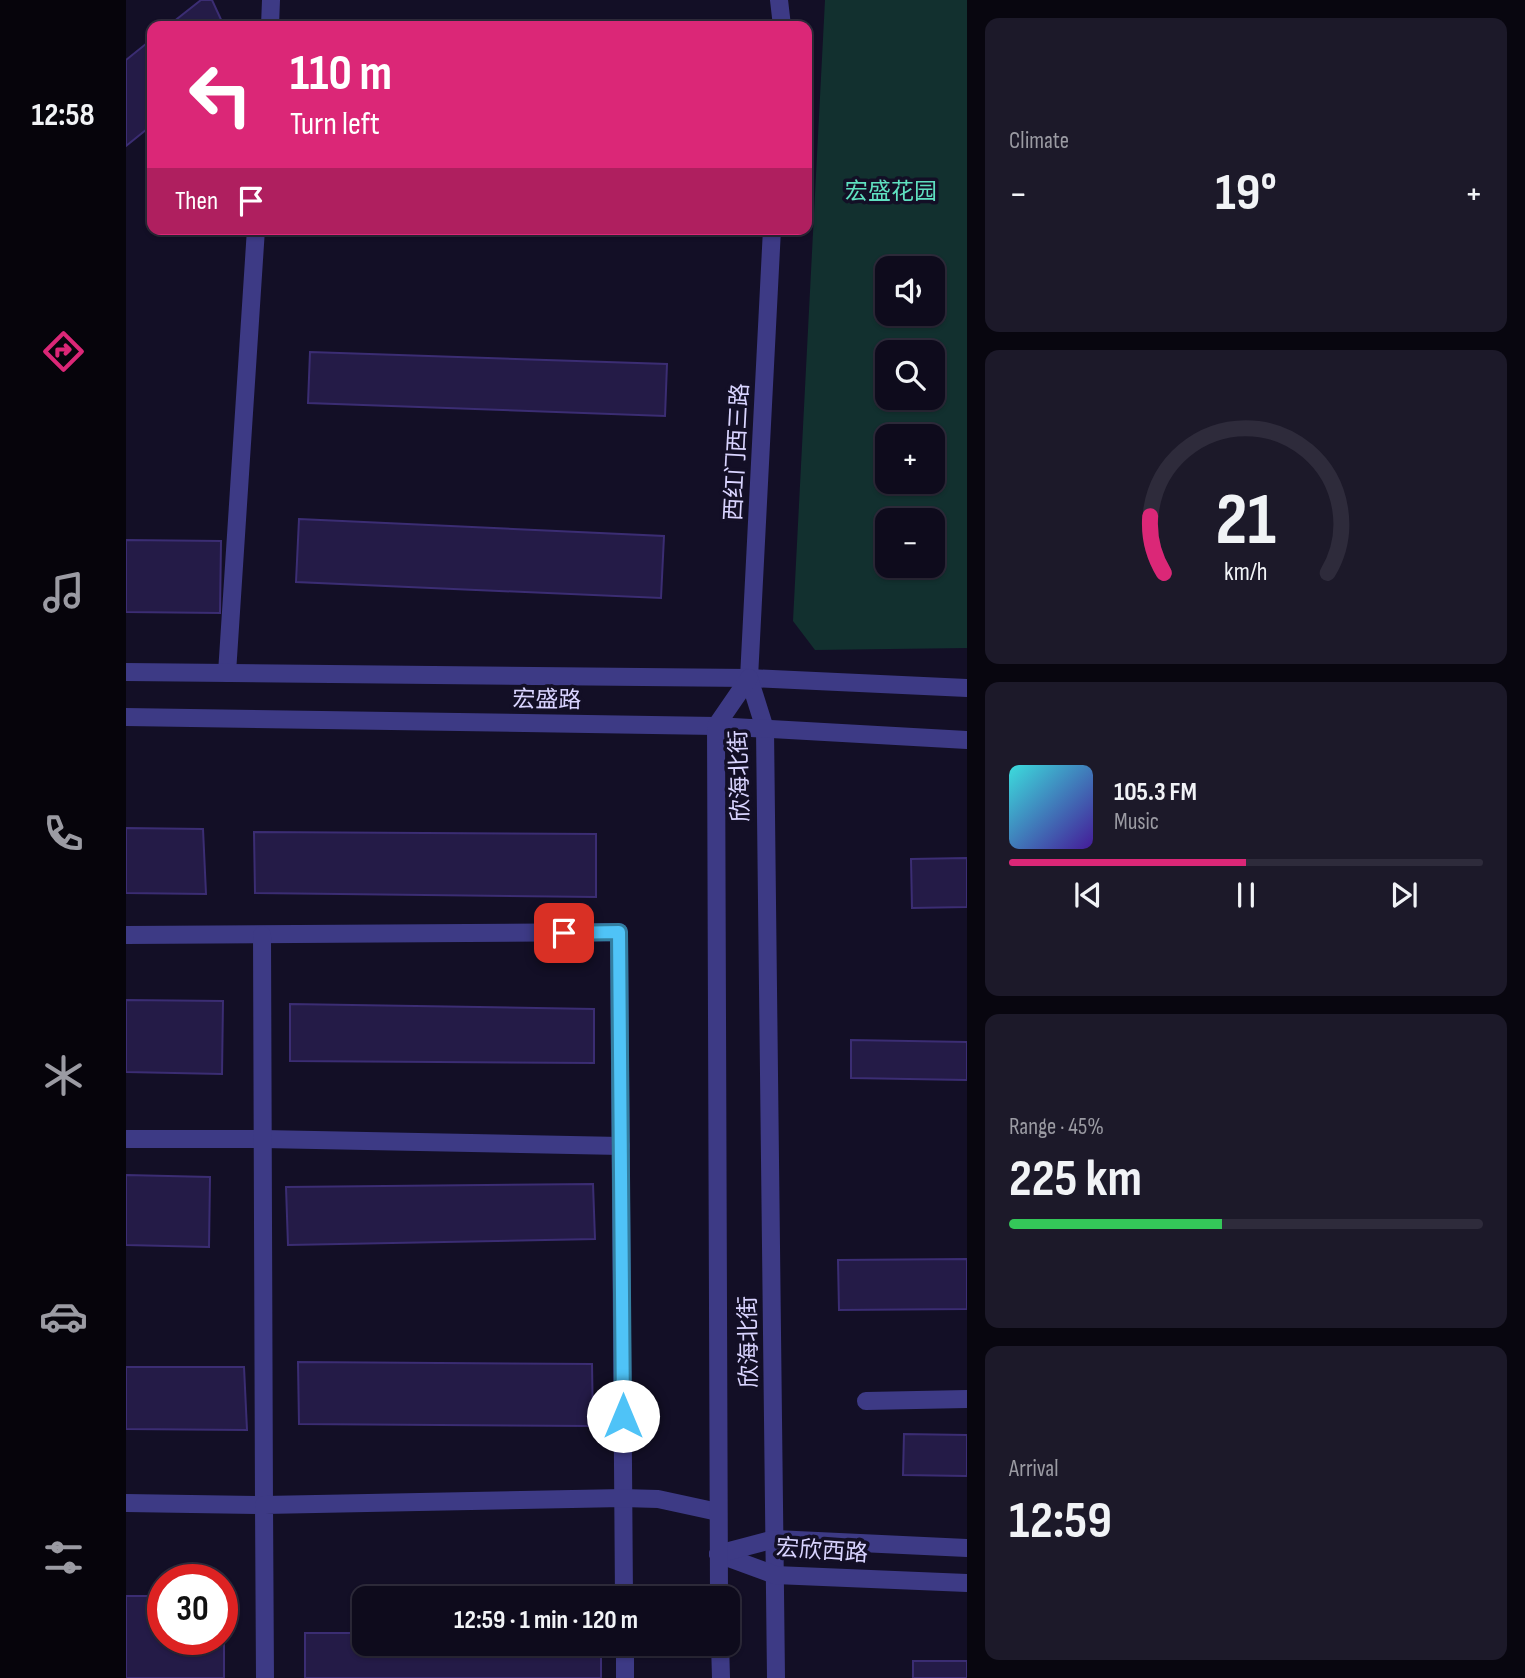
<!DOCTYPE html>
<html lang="en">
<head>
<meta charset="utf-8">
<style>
	:root { --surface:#0e0b1c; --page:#1c1929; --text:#f1f3f6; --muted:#9b9ba3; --line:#2e2b3b; --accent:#db2777 }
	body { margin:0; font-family:"Sofia Sans Condensed","Noto Sans SC",sans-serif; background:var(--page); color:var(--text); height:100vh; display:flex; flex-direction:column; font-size:26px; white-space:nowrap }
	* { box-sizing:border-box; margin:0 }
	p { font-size:23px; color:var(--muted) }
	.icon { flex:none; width:38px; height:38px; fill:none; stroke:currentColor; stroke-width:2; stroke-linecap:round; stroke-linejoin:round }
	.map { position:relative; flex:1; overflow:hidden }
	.drawer { display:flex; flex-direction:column; gap:18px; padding:18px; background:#08060f; width:558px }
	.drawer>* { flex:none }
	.banner { position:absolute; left:21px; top:21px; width:665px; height:214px; border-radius:14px; box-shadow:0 2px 5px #0004,0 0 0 2px var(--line); background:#db2777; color:#fff; overflow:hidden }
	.buttons { position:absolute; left:749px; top:256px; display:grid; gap:14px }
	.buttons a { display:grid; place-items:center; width:70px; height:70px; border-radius:14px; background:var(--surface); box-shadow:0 2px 5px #0004,0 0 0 2px var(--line); font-size:35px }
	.speed { position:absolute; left:21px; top:1564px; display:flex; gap:14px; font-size:35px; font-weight:700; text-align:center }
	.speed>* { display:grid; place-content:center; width:91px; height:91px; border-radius:50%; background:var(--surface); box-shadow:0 2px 5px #0004,0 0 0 2px var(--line); line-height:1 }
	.speed .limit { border:10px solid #d22; background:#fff; color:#111 }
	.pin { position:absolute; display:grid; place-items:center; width:60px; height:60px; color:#fff; margin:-30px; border-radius:14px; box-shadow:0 4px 10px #0006 }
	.me { position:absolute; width:77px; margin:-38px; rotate:0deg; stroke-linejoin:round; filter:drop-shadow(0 0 5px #0008) }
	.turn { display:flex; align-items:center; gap:24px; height:147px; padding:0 28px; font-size:32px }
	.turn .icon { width:91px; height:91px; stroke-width:2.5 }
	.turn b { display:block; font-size:49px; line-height:60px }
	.then { display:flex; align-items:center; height:66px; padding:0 28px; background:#0003; gap:14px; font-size:26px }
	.big { font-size:52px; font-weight:700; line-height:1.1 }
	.drawer .widget { flex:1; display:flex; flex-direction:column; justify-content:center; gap:10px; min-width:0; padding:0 24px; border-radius:14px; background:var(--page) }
	.drawer .dial { align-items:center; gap:0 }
	.dial svg { height:182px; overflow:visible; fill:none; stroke:var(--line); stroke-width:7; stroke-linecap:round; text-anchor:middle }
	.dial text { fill:var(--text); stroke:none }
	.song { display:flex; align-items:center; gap:21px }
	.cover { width:84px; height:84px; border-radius:10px; background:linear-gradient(135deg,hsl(180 70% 55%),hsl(260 70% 35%)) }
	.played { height:7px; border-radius:4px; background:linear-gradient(90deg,var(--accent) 50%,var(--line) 50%) }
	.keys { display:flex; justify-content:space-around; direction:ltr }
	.heat { display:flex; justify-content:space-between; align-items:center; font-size:38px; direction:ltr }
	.charge { height:10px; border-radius:5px; background:linear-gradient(90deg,#34c759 45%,var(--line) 0) }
	.trip { position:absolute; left:226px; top:1586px; width:388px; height:70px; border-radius:14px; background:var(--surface); box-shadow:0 2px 5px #0004,0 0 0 2px var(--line); font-weight:700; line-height:70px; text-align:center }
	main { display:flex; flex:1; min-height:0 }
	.dock { display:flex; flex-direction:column; width:126px; justify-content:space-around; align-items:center; background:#06040b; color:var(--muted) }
	.dock .icon { width:49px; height:49px }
	.dock .selected { color:var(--accent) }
	.dock b { font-size:32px; color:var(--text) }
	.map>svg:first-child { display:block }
</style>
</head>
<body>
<main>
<nav class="dock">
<b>12:58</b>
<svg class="icon selected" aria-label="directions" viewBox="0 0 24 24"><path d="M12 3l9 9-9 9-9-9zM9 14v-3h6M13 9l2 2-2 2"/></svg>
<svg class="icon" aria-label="music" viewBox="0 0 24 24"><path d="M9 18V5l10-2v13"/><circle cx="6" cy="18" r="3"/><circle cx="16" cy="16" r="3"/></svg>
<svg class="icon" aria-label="phone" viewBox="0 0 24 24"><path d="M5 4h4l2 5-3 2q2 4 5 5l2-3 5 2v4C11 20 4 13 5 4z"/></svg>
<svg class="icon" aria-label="climate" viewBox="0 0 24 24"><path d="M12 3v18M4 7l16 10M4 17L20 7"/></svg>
<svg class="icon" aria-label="car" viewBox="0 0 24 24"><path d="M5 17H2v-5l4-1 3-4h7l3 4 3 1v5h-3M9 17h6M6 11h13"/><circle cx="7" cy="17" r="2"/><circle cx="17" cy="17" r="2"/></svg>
<svg class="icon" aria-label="filters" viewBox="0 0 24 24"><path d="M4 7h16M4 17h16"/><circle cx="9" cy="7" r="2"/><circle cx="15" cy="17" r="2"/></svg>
</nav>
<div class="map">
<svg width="841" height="1678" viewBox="0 0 841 1678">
	<rect width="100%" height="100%" fill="#130f26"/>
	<path fill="#12302f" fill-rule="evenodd" d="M 699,0 L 841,0 L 841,648 L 689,650 L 667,621 ZM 761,268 L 807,268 L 807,313 L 761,313 ZM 761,352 L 807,352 L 807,397 L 761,397 ZM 761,436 L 807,436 L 807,481 L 761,481 ZM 761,520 L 807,520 L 807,565 L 761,565 Z"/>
	<g fill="#241b47" stroke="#3b2d73" stroke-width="2">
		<polygon points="75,0 86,0 98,26 42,26"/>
		<polygon points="26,39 26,125 0,146 0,60"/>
		<polygon points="450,229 530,229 529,233"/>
		<polygon points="184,352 541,364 539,416 182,403"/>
		<polygon points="173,519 538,536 535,598 170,582"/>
		<polygon points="0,540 95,541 94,613 0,612"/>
		<polygon points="0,828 77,829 80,894 0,893"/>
		<polygon points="128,832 470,834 470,897 129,893"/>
		<polygon points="841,858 841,907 786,908 785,859"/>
		<polygon points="0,1000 97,1001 96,1074 0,1072"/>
		<polygon points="164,1004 468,1009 468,1063 164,1061"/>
		<polygon points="725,1040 841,1042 841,1080 725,1078"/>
		<polygon points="0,1175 84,1177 83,1247 0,1245"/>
		<polygon points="467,1184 469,1239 162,1245 160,1187"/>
		<polygon points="841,1259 841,1309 713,1310 712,1260"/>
		<polygon points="172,1362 466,1364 467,1426 173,1424"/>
		<polygon points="0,1367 118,1367 121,1430 0,1429"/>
		<polygon points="778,1434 841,1435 841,1476 777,1475"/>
		<polygon points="0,1596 37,1596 37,1640 96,1640 96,1596 98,1596 98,1678 0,1678"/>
		<polygon points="179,1633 238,1633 238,1643 475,1643 475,1678 179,1678"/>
		<rect x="787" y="1661" width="54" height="17"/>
	</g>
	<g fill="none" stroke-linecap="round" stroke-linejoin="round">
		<g stroke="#3d3a85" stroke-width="18">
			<polyline points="653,0 656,26"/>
			<polyline points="144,26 145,0"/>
			<polyline points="101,673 130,229"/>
			<polyline points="623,678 646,229"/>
			<polyline points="0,935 493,932 498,1598"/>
			<polyline points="0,1139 137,1139 495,1146"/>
			<polyline points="740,1401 841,1399"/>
			<polyline points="0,1503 138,1505 136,935"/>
			<polyline points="499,1643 499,1678"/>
			<polyline points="139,1678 138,1505 497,1498 532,1499 592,1512"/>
		</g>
		<g stroke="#3d3a85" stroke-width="18">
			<polyline points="0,672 623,678 841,688"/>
			<polyline points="623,678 639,729 650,1678"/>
			<polyline points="0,717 590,726 841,740"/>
			<polyline points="592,1554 649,1575 841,1583"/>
			<polyline points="592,1554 649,1539 841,1548"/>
			<polyline points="593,1598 590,726 623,678"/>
			<polyline points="594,1643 595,1678"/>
		</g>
	</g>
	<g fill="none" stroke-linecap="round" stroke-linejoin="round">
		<g stroke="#337fa1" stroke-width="18">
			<polyline id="route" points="438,933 493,932 497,1416"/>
		</g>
		<use href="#route" stroke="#4fc3f7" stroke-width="12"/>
	</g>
	<g text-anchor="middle" stroke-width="7" stroke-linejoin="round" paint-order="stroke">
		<g font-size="23" fill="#5fe0c0" stroke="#130f26">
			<text x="765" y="199">宏盛花园</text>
		</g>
		<g font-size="23" fill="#d9d4ff" stroke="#130f26">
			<text transform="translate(610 452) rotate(-87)" y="8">西红门西三路</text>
			<text transform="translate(421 699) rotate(1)" y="8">宏盛路</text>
			<text transform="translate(613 776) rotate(-92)" y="8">欣海北街</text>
			<text transform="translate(622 1342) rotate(-91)" y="8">欣海北街</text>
			<text transform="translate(696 1550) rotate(4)" y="8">宏欣西路</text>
		</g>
	</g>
</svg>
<div class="buttons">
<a><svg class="icon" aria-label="sound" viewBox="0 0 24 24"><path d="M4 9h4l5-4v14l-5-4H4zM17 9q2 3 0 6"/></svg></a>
<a><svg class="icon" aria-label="search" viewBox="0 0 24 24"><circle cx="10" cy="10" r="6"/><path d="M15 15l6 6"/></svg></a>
<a>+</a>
<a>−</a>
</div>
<div class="speed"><div class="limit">30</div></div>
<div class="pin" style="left:438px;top:933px;background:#d93025"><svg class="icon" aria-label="arrive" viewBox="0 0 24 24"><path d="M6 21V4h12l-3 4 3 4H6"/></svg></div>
<svg class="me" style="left:497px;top:1416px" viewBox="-20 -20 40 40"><circle r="19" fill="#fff"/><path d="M0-13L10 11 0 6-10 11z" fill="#4fc3f7"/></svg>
<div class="trip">12:59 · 1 min · 120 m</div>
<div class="banner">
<div class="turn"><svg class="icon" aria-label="left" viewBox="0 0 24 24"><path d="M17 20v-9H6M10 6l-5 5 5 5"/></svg><div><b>110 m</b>Turn left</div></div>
<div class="then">Then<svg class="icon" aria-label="arrive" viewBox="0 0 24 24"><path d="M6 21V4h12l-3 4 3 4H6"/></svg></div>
</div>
</div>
<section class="drawer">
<div class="widget"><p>Climate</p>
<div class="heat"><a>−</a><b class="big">19°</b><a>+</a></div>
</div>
<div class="widget dial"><svg viewBox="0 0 100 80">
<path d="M14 69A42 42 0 1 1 86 69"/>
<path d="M14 69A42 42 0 0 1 8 44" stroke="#db2777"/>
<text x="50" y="56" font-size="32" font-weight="700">21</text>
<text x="50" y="72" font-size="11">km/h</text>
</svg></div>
<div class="widget">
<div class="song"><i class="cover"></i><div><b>105.3 FM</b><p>Music</p></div></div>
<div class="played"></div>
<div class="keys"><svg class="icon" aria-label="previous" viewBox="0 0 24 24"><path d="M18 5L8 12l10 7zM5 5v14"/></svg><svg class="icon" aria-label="pause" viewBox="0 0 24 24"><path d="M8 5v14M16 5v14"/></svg><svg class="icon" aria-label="next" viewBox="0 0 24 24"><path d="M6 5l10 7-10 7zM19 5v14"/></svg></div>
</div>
<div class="widget"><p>Range · 45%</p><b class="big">225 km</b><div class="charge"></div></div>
<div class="widget"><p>Arrival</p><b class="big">12:59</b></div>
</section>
</main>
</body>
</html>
